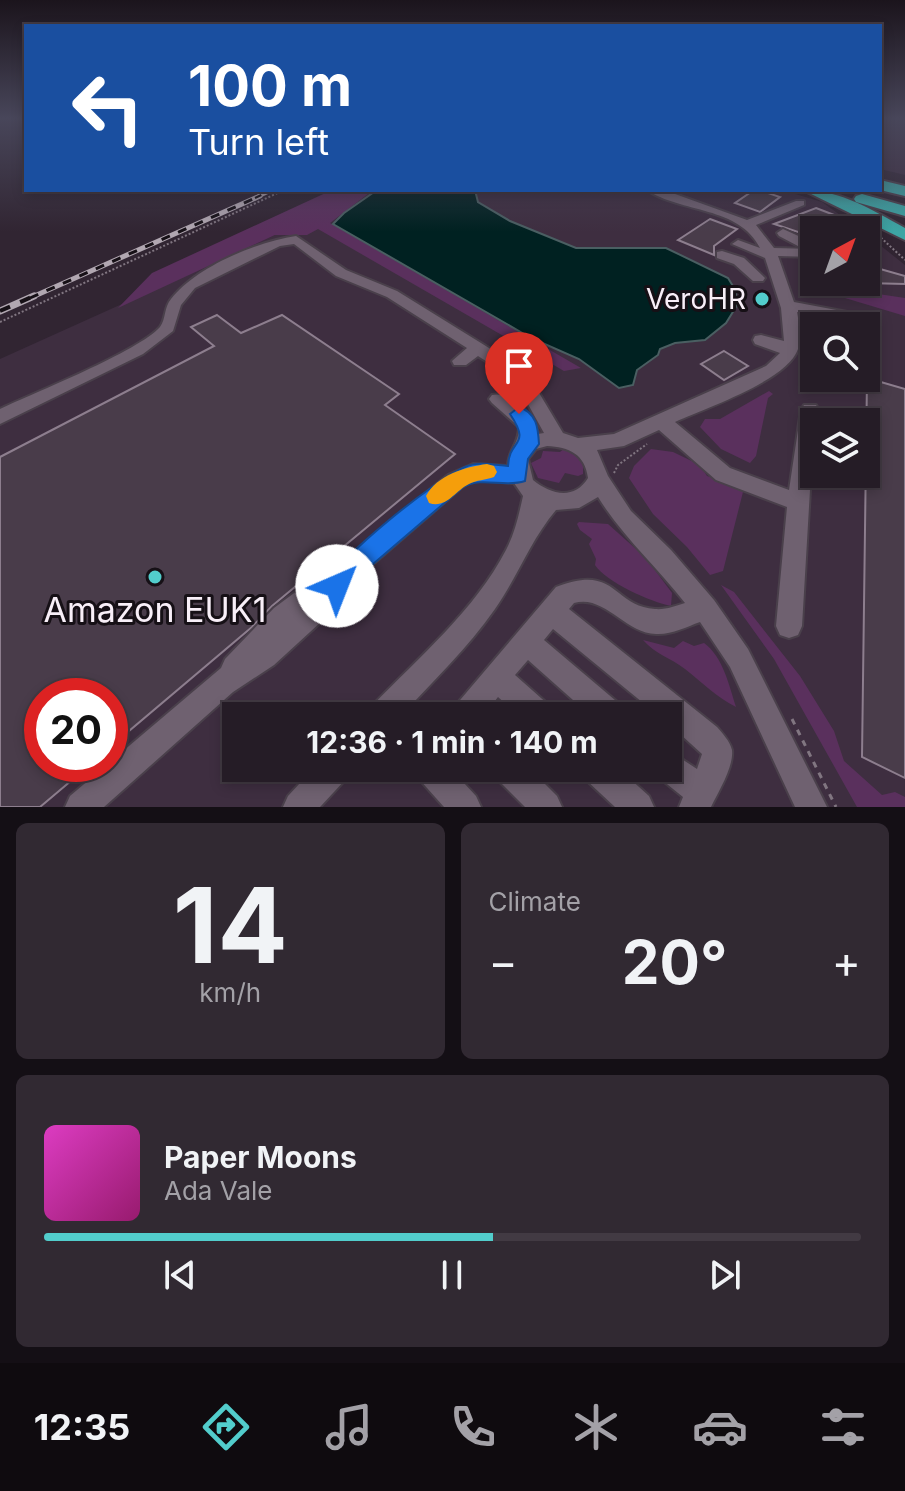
<!DOCTYPE html>
<html lang="en">
<head>
<meta charset="utf-8">
<style>
	:root { --surface:#251c26; --page:#312932; --text:#f1f3f6; --muted:#a3a1a7; --line:#423a43; --accent:#52cdcc }
	body { margin:0; font-family:Inter,sans-serif; background:var(--page); color:var(--text); height:100vh; display:flex; flex-direction:column; font-size:30px; white-space:nowrap }
	* { box-sizing:border-box; margin:0 }
	p { font-size:26px; color:var(--muted) }
	.icon { flex:none; width:44px; height:44px; fill:none; stroke:currentColor; stroke-width:2; stroke-linecap:round; stroke-linejoin:round }
	.map { position:relative; height:807px; overflow:hidden }
	.drawer { display:flex; flex-direction:column; gap:16px; padding:16px; background:#140f15; flex:1 }
	.drawer>* { flex:none }
	.banner { position:absolute; left:24px; top:24px; width:858px; height:168px; border-radius:0px; box-shadow:0 4px 12px #0003,0 0 0 2px var(--line); background:#1a4fa0; color:#fff; overflow:hidden }
	.needle { width:52px; rotate:41deg }
	.buttons { position:absolute; left:800px; top:216px; display:grid; gap:16px }
	.buttons a { display:grid; place-items:center; width:80px; height:80px; border-radius:0px; background:var(--surface); box-shadow:0 4px 12px #0003,0 0 0 2px var(--line); font-size:40px }
	.speed { position:absolute; left:24px; top:678px; display:flex; gap:16px; font-size:40px; font-weight:700; text-align:center }
	.speed>* { display:grid; place-content:center; width:104px; height:104px; border-radius:50%; background:var(--surface); box-shadow:0 4px 12px #0003,0 0 0 2px var(--line); line-height:1 }
	.speed .limit { border:12px solid #d22; background:#fff; color:#111 }
	.pin { position:absolute; display:grid; place-items:center; width:68px; height:68px; color:#fff; margin:-82px -34px; border-radius:50% 50% 50% 0; rotate:-45deg; box-shadow:0 0 8px #0007 }
	.pin .icon { rotate:45deg }
	.me { position:absolute; width:88px; margin:-44px; rotate:44deg; stroke-linejoin:round; filter:drop-shadow(0 0 6px #0008) }
	.turn { display:flex; align-items:center; gap:28px; height:168px; padding:0 32px; font-size:36px }
	.turn .icon { width:104px; height:104px; stroke-width:2.5 }
	.turn b { display:block; font-size:56px; line-height:68px }
	.big { font-size:60px; font-weight:700; line-height:1.1 }
	.drawer .tile { flex:1; display:flex; flex-direction:column; justify-content:center; gap:12px; min-width:0; padding:0 28px; border-radius:12px; background:var(--page) }
	.drawer .dial { align-items:center; gap:0 }
	.dial b { font-size:104px; line-height:1 }
	.song { display:flex; align-items:center; gap:24px }
	.cover { width:96px; height:96px; border-radius:12px; background:linear-gradient(135deg,hsl(310 70% 55%),hsl(320 70% 35%)) }
	.played { height:8px; border-radius:4px; background:linear-gradient(90deg,var(--accent) 55%,var(--line) 55%) }
	.keys { display:flex; justify-content:space-around; direction:ltr }
	.heat { display:flex; justify-content:space-between; align-items:center; font-size:44px; direction:ltr }
	.drawer .tiles { flex:1; display:grid; gap:16px; grid-template-columns:1fr 1fr }
	.tile:last-child { grid-column:span 2 }
	.trip { position:absolute; left:222px; top:702px; width:460px; height:80px; border-radius:0px; background:var(--surface); box-shadow:0 4px 12px #0003,0 0 0 2px var(--line); font-weight:700; line-height:80px; text-align:center }
	.tab-bar { display:flex; height:128px; justify-content:space-around; align-items:center; background:#0f0b0f; color:var(--muted) }
	.tab-bar .icon { width:56px; height:56px }
	.tab-bar .selected { color:var(--accent) }
	.tab-bar b { font-size:36px; color:var(--text) }
	.map>svg:first-child { display:block }
</style>
</head>
<body>
<div class="map">
<svg width="905" height="807" viewBox="0 0 905 807">
	<rect width="100%" height="100%" fill="#312532"/>
	<g fill="#3e2e40" fill-rule="evenodd">
		<polygon points="880,119 905,119 905,175 880,169"/>
		<path d="M 349,190 L 782,190 L 822,202 L 861,230 L 814,230 L 814,282 L 866,282 L 866,234 L 905,265 L 905,807 L 0,807 L 0,359 L 275,235 ZM 814,326 L 866,326 L 866,378 L 814,378 ZM 814,422 L 866,422 L 866,474 L 814,474 ZM 42,696 L 110,696 L 110,764 L 42,764 ZM 236,716 L 668,716 L 668,768 L 236,768 Z"/>
	</g>
	<g fill="#5a305d">
		<polygon points="332,190 373,190 330,223 581,368 564,371 318,229 307,235 275,235 118,308 152,273"/>
		<polygon points="838,288 905,298 905,316 825,292"/>
		<polygon points="769,391 773,394 768,398 756,456 750,463 721,449 700,427 705,419 720,419"/>
		<polygon points="565,448 583,461 583,474 578,476 565,473 559,483 538,478 531,463 541,458 543,451 560,452"/>
		<polygon points="651,449 673,452 700,465 707,476 738,485 743,492 723,571 710,575 687,547 653,514 629,478 634,466"/>
		<path d="M 579,522 L 608,524 L 646,558 L 672,593 L 671,606 C 651,602 606,582 595,565 L 596,559 L 589,544 L 592,539 L 580,530 L 577,524 Z"/>
		<polygon points="721,585 734,592 800,676 834,731 844,761 882,795 895,792 905,797 905,807 857,807 774,659"/>
		<path d="M 643,640 L 674,648 L 683,641 L 694,646 L 704,643 C 723,657 729,685 736,707 C 716,697 703,683 685,669 C 671,658 655,654 643,640 Z"/>
	</g>
	<polygon fill="#002121" stroke="#4a5f62" stroke-width="2" points="377,190 475,190 478,202 510,221 576,248 666,248 728,278 736,291 736,307 726,323 705,340 675,343 660,349 658,355 637,370 633,385 619,388 579,359 531,338 333,224 344,213"/>
	<g fill="#493c4a" stroke="#8d7e8e" stroke-width="2">
		<polygon points="754,190 759,190 780,197 760,212 735,203"/>
		<polygon points="816,208 837,216 798,232 774,224"/>
		<polygon points="710,219 737,229 714,246 714,255 678,240"/>
		<polygon points="866,265 905,276 905,284 866,283"/>
		<polygon points="217,315 241,333 282,315 399,394 385,405 455,454 272,606 252,627 110,747 110,696 42,696 42,764 91,764 40,807 0,807 0,457 214,346 191,327"/>
		<polygon points="724,351 748,366 724,380 701,364"/>
		<polygon points="867,378 905,389 905,778 862,757"/>
	</g>
	<g fill="none" stroke-linecap="round" stroke-linejoin="round">
		<g stroke="#4a404b" stroke-width="4">
			<g id="minor">
				<path d="M 647,190 L 664,190 L 747,220 L 796,201 L 804,201 L 804,205 L 756,225 L 774,248 L 814,249 L 814,257 L 778,256 L 794,302 L 863,315 L 876,329 L 868,334 L 866,326 L 857,326 L 853,322 L 797,312 C 799,324 802,337 798,349 C 787,381 705,408 675,422 L 730,468 L 789,490 L 801,410 L 804,405 L 816,405 L 819,410 L 818,422 L 814,422 L 802,626 L 798,635 L 789,638 L 780,635 L 776,626 L 787,507 L 716,480 L 659,430 L 624,446 L 597,450 L 608,476 L 631,511 L 671,550 L 714,600 L 748,649 L 827,807 L 795,807 L 730,667 L 700,622 C 686,627 671,635 656,634 C 625,633 604,594 574,603 L 569,609 L 717,727 C 722,733 730,741 732,750 C 734,767 718,792 711,807 L 679,807 L 683,797 L 657,776 L 654,768 L 668,768 L 668,750 L 697,769 L 702,754 L 668,723 L 668,716 L 659,716 L 553,629 L 544,640 L 622,706 L 626,716 L 591,716 L 528,660 L 515,675 L 550,706 L 554,716 L 519,716 L 498,697 L 483,716 L 451,716 L 455,706 L 556,587 C 617,563 612,606 655,609 C 665,610 676,606 685,603 C 657,567 622,536 598,497 L 579,508 L 556,510 C 530,541 518,576 495,609 C 468,648 433,681 401,716 L 368,716 L 372,706 C 419,657 475,610 506,550 C 515,533 519,514 523,496 L 514,483 L 475,480 L 462,487 L 358,577 L 334,610 L 274,665 L 233,692 L 104,807 L 65,807 L 70,796 L 221,668 L 225,659 L 274,608 L 317,576 L 339,564 L 448,475 L 473,464 L 508,466 C 508,449 519,445 519,427 L 492,403 L 489,399 L 492,395 C 509,390 537,418 538,434 L 544,433 L 514,379 L 478,356 L 466,365 L 454,365 L 452,361 L 467,348 L 387,297 L 336,276 L 294,244 L 280,246 L 195,288 L 181,305 L 173,331 L 143,354 L 0,424 L 0,409 C 34,393 139,351 160,327 C 166,319 164,307 171,299 C 196,267 256,242 296,236 L 346,270 L 397,291 L 526,371 L 563,433 L 578,438 L 614,434 L 766,366 L 780,353 L 755,344 L 753,340 L 755,336 L 761,335 L 784,341 L 781,308 L 765,258 L 732,244 L 738,240 L 760,248 C 739,206 681,213 647,190 ZM 547,446 C 569,447 585,454 588,478 C 574,501 550,494 533,480 L 528,459 L 536,449 Z"/>
				<polygon points="837,224 841,225 842,230 828,230"/>
				<polygon points="783,229 805,239 814,239 814,247 798,246 779,236 777,233"/>
				<polygon points="722,251 744,258 765,278 763,281 753,281 734,264 717,258 717,252"/>
				<polygon points="314,768 350,768 346,779 320,807 283,807 288,796"/>
				<polygon points="415,768 450,768 476,796 481,807 444,807 419,779"/>
				<polygon points="493,768 529,768 557,796 562,807 525,807 497,779"/>
				<polygon points="581,768 618,768 649,796 654,807 615,807 585,779"/>
			</g>
		</g>
		<g stroke="#4a404b" stroke-width="4">
			<g id="highway">
				<polygon points="880,180 905,186 905,196 880,190"/>
				<path d="M 803,190 C 841,190 872,210 905,228 L 905,240 Z"/>
				<polygon points="862,194 905,206 905,216 856,202 854,199 856,196"/>
			</g>
		</g>
		<g stroke="#817681" stroke-width="2" stroke-dasharray="2 2" stroke-linecap="butt">
			<polyline points="878,235 905,260"/>
			<polyline points="0,322 284,190"/>
			<polyline points="614,473 618,465 647,444"/>
		</g>
		<polyline stroke="#817681" stroke-width="3" stroke-dasharray="6 6" stroke-linecap="butt" points="792,719 836,807"/>
		<use href="#minor" fill="#6f6170" fill-rule="evenodd"/>
		<use href="#highway" fill="#3da5a4" fill-rule="evenodd"/>
		<g stroke="#b1a7b1" stroke-width="4">
			<polyline id="rail-far2" points="255,198 272,190"/>
		</g>
		<g stroke="#b1a7b1" stroke-width="5">
			<polyline id="rail-far1" points="30,298 260,196"/>
		</g>
		<g stroke="#b1a7b1" stroke-width="7">
			<polyline id="rail" points="0,311 34,296"/>
		</g>
		<use href="#rail-far2" stroke="#161016" stroke-width="2" stroke-dasharray="7" stroke-linecap="butt"/>
		<use href="#rail-far1" stroke="#161016" stroke-width="3" stroke-dasharray="9" stroke-linecap="butt"/>
		<use href="#rail" stroke="#161016" stroke-width="4" stroke-dasharray="11" stroke-linecap="butt"/>
	</g>
	<linearGradient id="sky" x2="0" y2="1"><stop stop-color="#1b141c"/><stop offset="0.51" stop-color="#48465a"/><stop offset="1" stop-color="#48465a" stop-opacity="0"/></linearGradient>
	<rect width="905" height="232" fill="url(#sky)"/>
	<path fill="#1a73e8" stroke="#114b97" stroke-width="2" d="M 519,407 C 537,413 538,428 539,444 L 528,459 L 525,481 C 504,488 483,476 463,487 L 358,577 L 346,594 L 337,597 L 329,594 L 325,586 C 337,558 436,479 465,467 C 478,461 494,465 508,466 C 509,438 532,447 510,414 Z"/>
	<path fill="#f59e0b" d="M 487,464 L 494,466 L 497,472 L 494,477 C 486,480 476,480 469,484 C 455,491 446,509 429,503 L 426,496 C 437,475 465,467 487,464 Z"/>
	<g fill="#52cdcc" stroke="#161016" stroke-width="3">
		<circle cx="762" cy="299" r="8"/>
		<circle cx="155" cy="577" r="8"/>
	</g>
	<g text-anchor="middle" stroke-width="6" stroke-linejoin="round" paint-order="stroke">
		<g font-size="28" fill="#f8eff8" stroke="#161016" text-anchor="end">
			<text x="746" y="309">VeroHR</text>
		</g>
		<g font-size="34" fill="#f8eff8" stroke="#161016">
			<text x="155" y="622">Amazon EUK1</text>
		</g>
	</g>
</svg>
<div class="buttons">
<a><svg class="needle" viewBox="-14 -14 28 28"><path d="M0-13l5 13h-10z" fill="#e53935"/><path d="M0 13l5-13h-10z" fill="#a3a1a7"/></svg></a>
<a><svg class="icon" aria-label="search" viewBox="0 0 24 24"><circle cx="10" cy="10" r="6"/><path d="M15 15l6 6"/></svg></a>
<a><svg class="icon" aria-label="layers" viewBox="0 0 24 24"><path d="M12 4l9 5-9 5-9-5zM3 14l9 5 9-5"/></svg></a>
</div>
<div class="speed"><div class="limit">20</div></div>
<div class="pin" style="left:519px;top:414px;background:#d93025"><svg class="icon" aria-label="arrive" viewBox="0 0 24 24"><path d="M6 21V4h12l-3 4 3 4H6"/></svg></div>
<svg class="me" style="left:337px;top:586px" viewBox="-20 -20 40 40"><circle r="19" fill="#fff"/><path d="M0-13L10 11 0 6-10 11z" fill="#1a73e8"/></svg>
<div class="trip">12:36 · 1 min · 140 m</div>
<div class="banner">
<div class="turn"><svg class="icon" aria-label="left" viewBox="0 0 24 24"><path d="M17 20v-9H6M10 6l-5 5 5 5"/></svg><div><b>100 m</b>Turn left</div></div>
</div>
</div>
<section class="drawer">
<div class="tiles">
<div class="tile dial"><b>14</b><p>km/h</p></div>
<div class="tile"><p>Climate</p>
<div class="heat"><a>−</a><b class="big">20°</b><a>+</a></div>
</div>
<div class="tile">
<div class="song"><i class="cover"></i><div><b>Paper Moons</b><p>Ada Vale</p></div></div>
<div class="played"></div>
<div class="keys"><svg class="icon" aria-label="previous" viewBox="0 0 24 24"><path d="M18 5L8 12l10 7zM5 5v14"/></svg><svg class="icon" aria-label="pause" viewBox="0 0 24 24"><path d="M8 5v14M16 5v14"/></svg><svg class="icon" aria-label="next" viewBox="0 0 24 24"><path d="M6 5l10 7-10 7zM19 5v14"/></svg></div>
</div>
</div>
</section>
<nav class="tab-bar">
<b>12:35</b>
<svg class="icon selected" aria-label="directions" viewBox="0 0 24 24"><path d="M12 3l9 9-9 9-9-9zM9 14v-3h6M13 9l2 2-2 2"/></svg>
<svg class="icon" aria-label="music" viewBox="0 0 24 24"><path d="M9 18V5l10-2v13"/><circle cx="6" cy="18" r="3"/><circle cx="16" cy="16" r="3"/></svg>
<svg class="icon" aria-label="phone" viewBox="0 0 24 24"><path d="M5 4h4l2 5-3 2q2 4 5 5l2-3 5 2v4C11 20 4 13 5 4z"/></svg>
<svg class="icon" aria-label="climate" viewBox="0 0 24 24"><path d="M12 3v18M4 7l16 10M4 17L20 7"/></svg>
<svg class="icon" aria-label="car" viewBox="0 0 24 24"><path d="M5 17H2v-5l4-1 3-4h7l3 4 3 1v5h-3M9 17h6M6 11h13"/><circle cx="7" cy="17" r="2"/><circle cx="17" cy="17" r="2"/></svg>
<svg class="icon" aria-label="filters" viewBox="0 0 24 24"><path d="M4 7h16M4 17h16"/><circle cx="9" cy="7" r="2"/><circle cx="15" cy="17" r="2"/></svg>
</nav>
</body>
</html>
